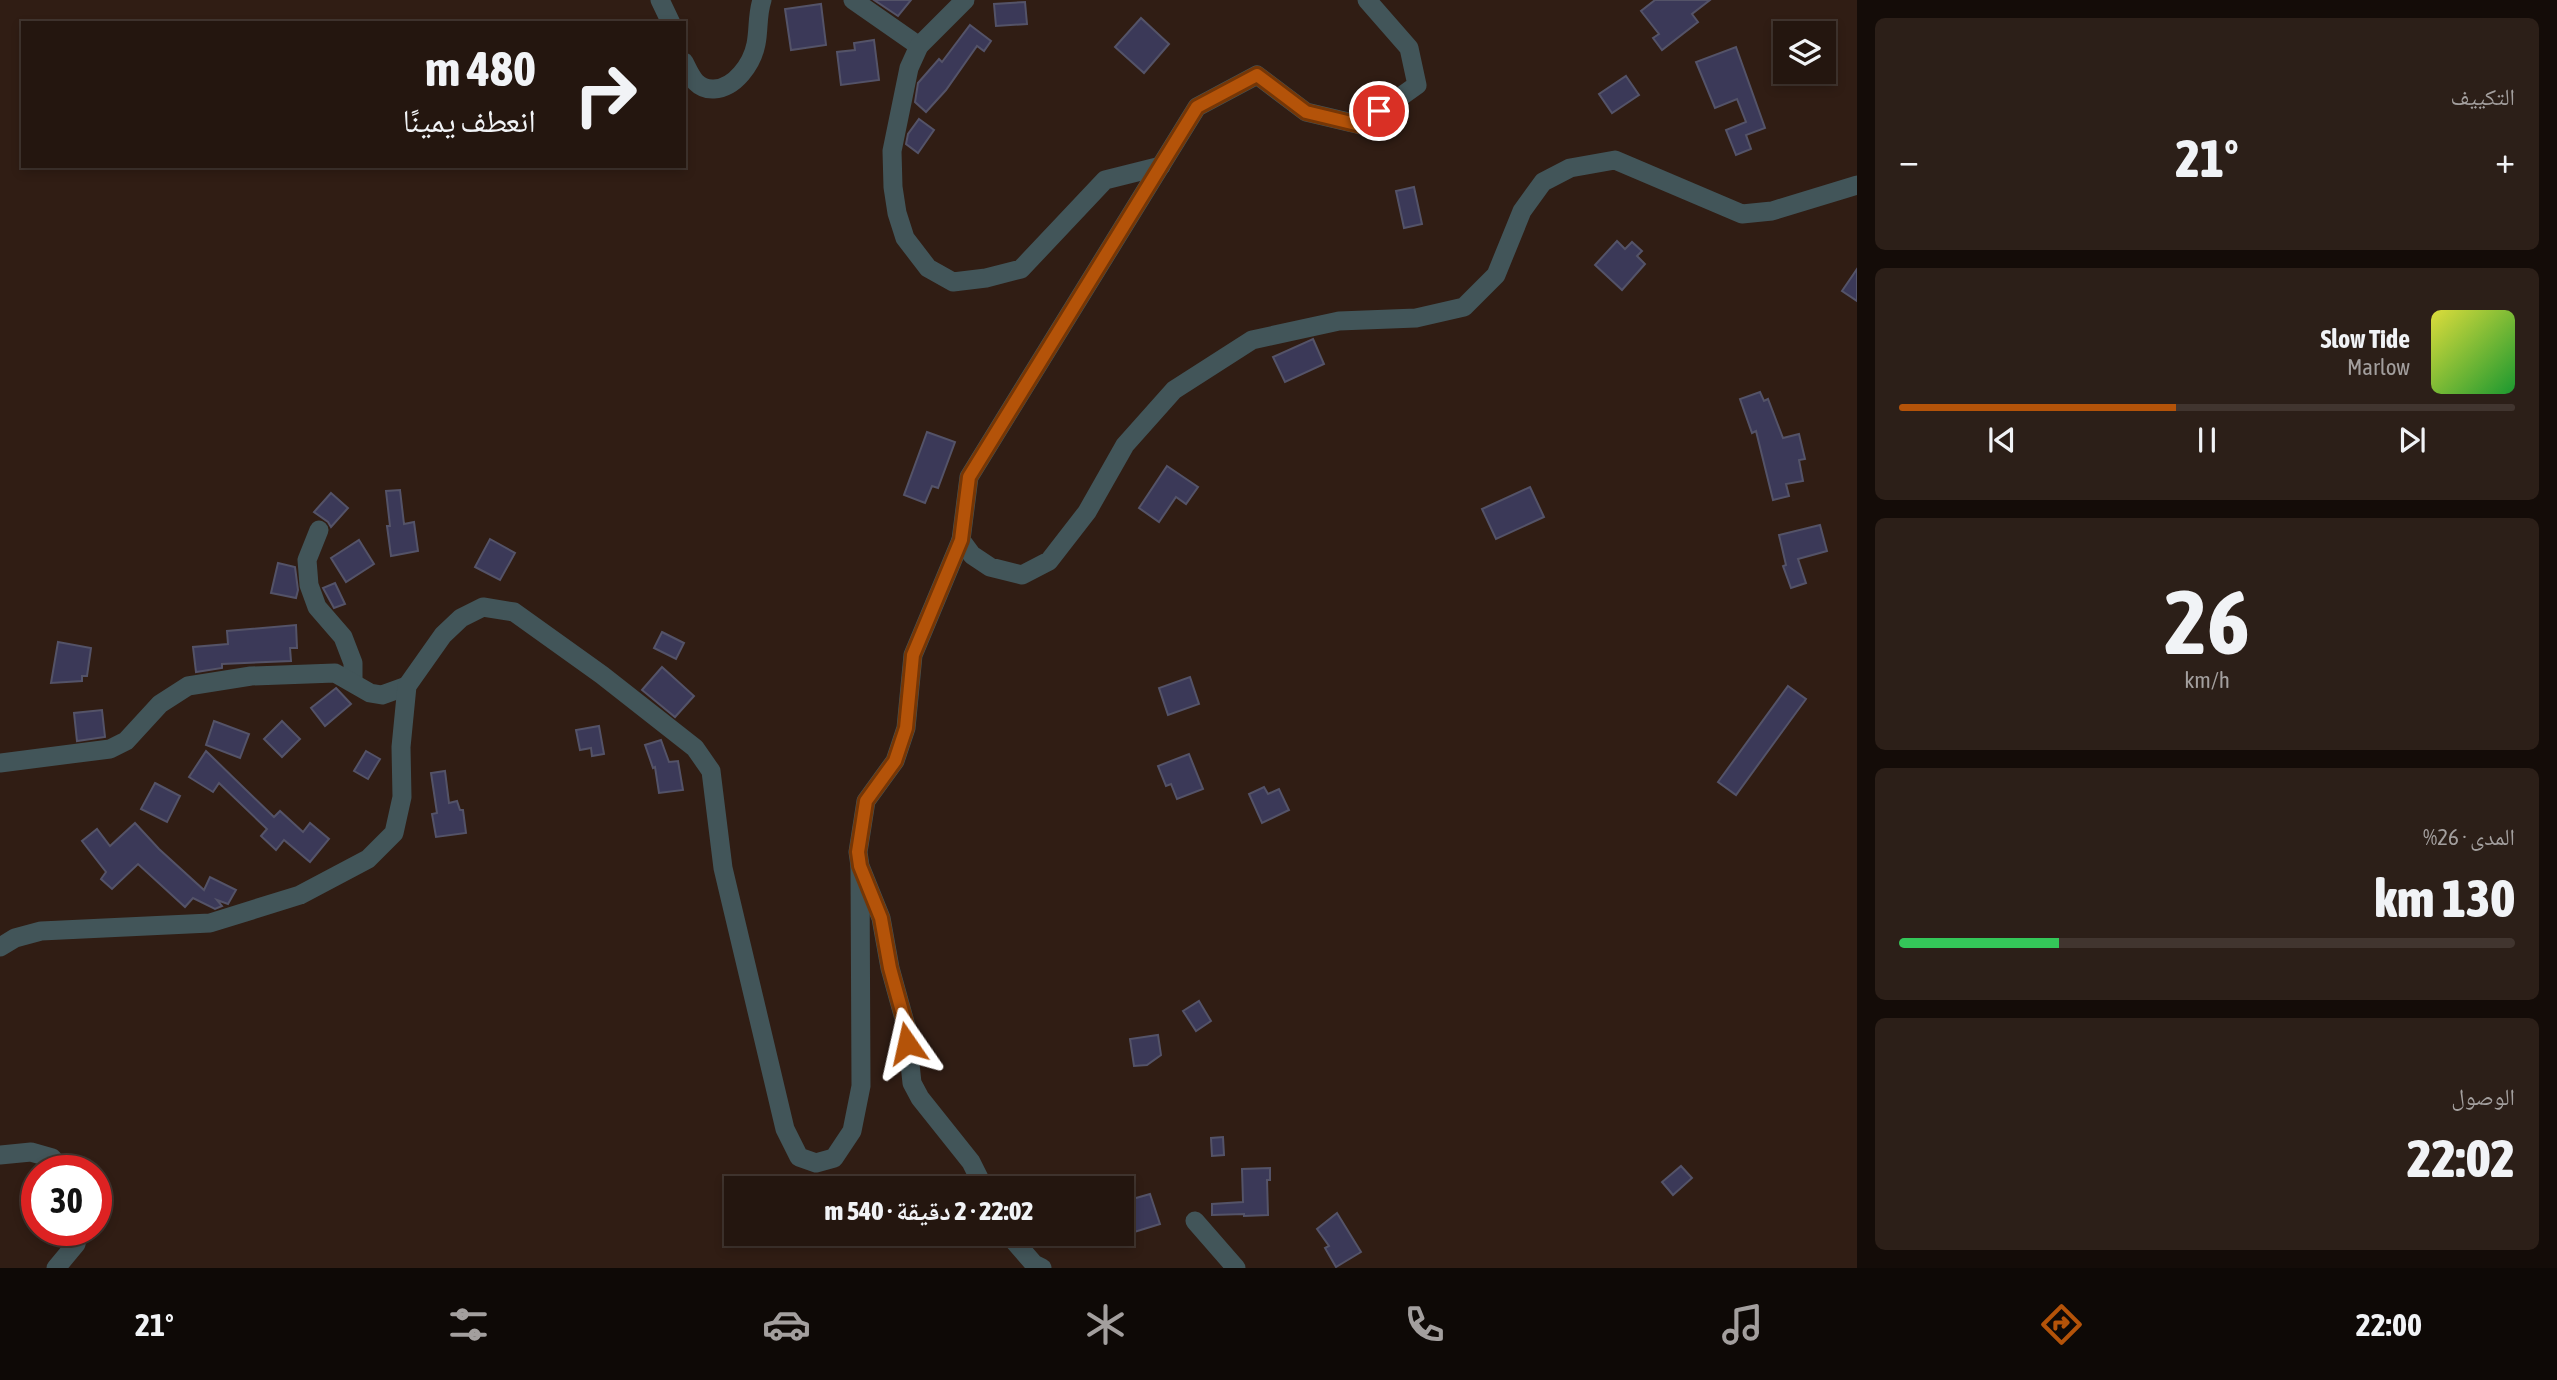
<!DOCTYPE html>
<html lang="ar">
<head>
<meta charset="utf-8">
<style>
	:root { --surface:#24160f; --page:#2c1f18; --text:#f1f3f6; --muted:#a39f9e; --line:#41352f; --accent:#b45309 }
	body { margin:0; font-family:"Asap Condensed","Noto Naskh Arabic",sans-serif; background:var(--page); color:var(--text); direction:rtl; height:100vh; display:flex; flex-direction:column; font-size:26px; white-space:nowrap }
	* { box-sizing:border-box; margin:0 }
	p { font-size:23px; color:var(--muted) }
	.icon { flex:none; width:38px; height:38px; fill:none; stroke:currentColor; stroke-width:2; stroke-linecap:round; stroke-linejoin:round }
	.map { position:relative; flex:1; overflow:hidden; direction:ltr }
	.sheet { display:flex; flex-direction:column; gap:18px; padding:18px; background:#140c08; width:700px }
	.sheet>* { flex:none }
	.banner { position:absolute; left:21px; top:21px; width:665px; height:147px; border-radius:0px; box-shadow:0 4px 10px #0003,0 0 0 2px var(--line); direction:rtl; background:#24160f; color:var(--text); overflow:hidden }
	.buttons { position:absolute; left:1773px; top:21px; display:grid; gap:14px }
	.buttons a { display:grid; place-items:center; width:63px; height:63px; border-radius:0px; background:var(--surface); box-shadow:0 4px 10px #0003,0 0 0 2px var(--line); font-size:35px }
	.speed { position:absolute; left:21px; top:1155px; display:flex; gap:14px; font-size:35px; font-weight:700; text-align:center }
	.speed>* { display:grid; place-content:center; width:91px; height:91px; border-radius:50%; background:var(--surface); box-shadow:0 4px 10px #0003,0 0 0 2px var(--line); line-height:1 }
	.speed .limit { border:10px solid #d22; background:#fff; color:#111 }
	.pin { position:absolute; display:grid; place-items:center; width:60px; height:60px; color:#fff; margin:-30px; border:4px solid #fff; border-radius:50%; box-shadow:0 2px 7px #0007 }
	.me { position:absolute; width:77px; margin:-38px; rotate:349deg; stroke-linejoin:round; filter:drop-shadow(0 0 5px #0008) }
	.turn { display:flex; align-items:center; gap:24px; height:147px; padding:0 35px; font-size:32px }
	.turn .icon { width:91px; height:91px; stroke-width:2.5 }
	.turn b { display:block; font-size:49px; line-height:60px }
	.big { font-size:52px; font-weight:800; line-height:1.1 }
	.sheet .tile { flex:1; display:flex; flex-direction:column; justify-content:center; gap:10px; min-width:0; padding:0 24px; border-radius:10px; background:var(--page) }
	.sheet .dial { align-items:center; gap:0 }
	.dial b { font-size:91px; line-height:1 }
	.song { display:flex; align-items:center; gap:21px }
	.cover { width:84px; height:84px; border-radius:10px; background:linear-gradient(135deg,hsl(60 70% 55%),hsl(130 70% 35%)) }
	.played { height:7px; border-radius:4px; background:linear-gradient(90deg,var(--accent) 45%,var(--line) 45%) }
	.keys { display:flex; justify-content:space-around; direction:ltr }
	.heat { display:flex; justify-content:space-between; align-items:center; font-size:38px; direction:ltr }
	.charge { height:10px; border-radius:5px; background:linear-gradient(90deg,#34c759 26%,var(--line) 0) }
	.trip { position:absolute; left:724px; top:1176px; width:410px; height:70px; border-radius:0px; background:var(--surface); box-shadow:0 4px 10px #0003,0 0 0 2px var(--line); font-weight:800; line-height:70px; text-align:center; direction:rtl }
	.menu { display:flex; height:112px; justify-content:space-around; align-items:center; background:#0e0906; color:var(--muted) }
	.menu .icon { width:49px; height:49px }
	.menu .current { color:var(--accent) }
	.menu b { font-size:32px; color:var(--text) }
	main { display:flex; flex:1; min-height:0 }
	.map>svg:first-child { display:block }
</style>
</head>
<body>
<main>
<section class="sheet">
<div class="tile"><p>التكييف</p>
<div class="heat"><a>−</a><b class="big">21°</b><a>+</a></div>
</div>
<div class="tile">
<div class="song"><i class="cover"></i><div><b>Slow Tide</b><p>Marlow</p></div></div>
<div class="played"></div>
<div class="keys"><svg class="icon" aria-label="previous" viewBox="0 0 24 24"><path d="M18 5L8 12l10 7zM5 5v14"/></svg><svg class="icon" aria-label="pause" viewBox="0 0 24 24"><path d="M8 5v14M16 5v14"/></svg><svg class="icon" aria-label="next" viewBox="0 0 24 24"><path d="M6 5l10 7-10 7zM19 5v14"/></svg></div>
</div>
<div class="tile dial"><b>26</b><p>km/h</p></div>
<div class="tile"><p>المدى · 26%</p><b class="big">130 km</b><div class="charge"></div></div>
<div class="tile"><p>الوصول</p><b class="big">22:02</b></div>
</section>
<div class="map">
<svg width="1857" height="1268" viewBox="0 0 1857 1268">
	<rect width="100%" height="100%" fill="#301d14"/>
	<g fill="#3b3958" stroke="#545368" stroke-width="2">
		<polygon points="874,0 911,0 898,16"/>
		<polygon points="1655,0 1710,0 1692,14 1698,22 1662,50 1653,38 1659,34 1641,11"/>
		<polygon points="1025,2 1027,24 996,26 994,4"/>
		<polygon points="821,4 826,45 791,50 785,9"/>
		<polygon points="1141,18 1169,44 1144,73 1115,47"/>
		<polygon points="970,25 991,41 984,51 977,46 946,90 926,112 915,102 918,83 939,59 942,62"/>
		<polygon points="874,40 879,80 841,85 837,52 855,50 854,43"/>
		<polygon points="1736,47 1765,128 1746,135 1751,149 1736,155 1726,130 1746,122 1737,99 1715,108 1696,62"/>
		<polygon points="1626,76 1639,95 1612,113 1599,94"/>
		<polygon points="919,119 934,130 918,153 906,144 908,134"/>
		<polygon points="1414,187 1422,224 1404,228 1396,191"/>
		<polygon points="1617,241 1625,249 1632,242 1642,251 1637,256 1645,264 1622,290 1595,265"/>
		<polygon points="1857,269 1857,301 1842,291"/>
		<polygon points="1313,339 1324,364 1285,382 1273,357"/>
		<polygon points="1760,392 1764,401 1768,399 1783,438 1799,434 1805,459 1799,460 1803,481 1786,484 1789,496 1773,500 1756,431 1752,433 1740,399"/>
		<polygon points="927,432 955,442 938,488 932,486 925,503 904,495"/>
		<polygon points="1167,466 1198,487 1186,504 1176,497 1159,522 1139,508"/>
		<polygon points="1530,487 1544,517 1496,539 1482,509"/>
		<polygon points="400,490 404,524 414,522 418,551 391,556 387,526 390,526 386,491"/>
		<polygon points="331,493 348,508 331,527 328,522 314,512"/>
		<polygon points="1820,525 1827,551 1798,559 1806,583 1791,588 1783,566 1786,565 1779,535"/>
		<polygon points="490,539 515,553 500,580 475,567"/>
		<polygon points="359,540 374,564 346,582 331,558"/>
		<polygon points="278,563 295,567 298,590 296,598 271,593"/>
		<polygon points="335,583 345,604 334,608 323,588"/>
		<polygon points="296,625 297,648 290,648 291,661 222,664 222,668 196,672 193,647 228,644 227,631"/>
		<polygon points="662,632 684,643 676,659 654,648"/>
		<polygon points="58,642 91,648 87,676 82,676 82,681 51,683"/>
		<polygon points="662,667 694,696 675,717 642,690"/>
		<polygon points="1190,677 1199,704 1168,715 1159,688"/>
		<polygon points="1788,686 1806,699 1736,795 1718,782"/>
		<polygon points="336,688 351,704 325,726 311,708"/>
		<polygon points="102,710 105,737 77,741 74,713"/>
		<polygon points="214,721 249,734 240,758 206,745"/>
		<polygon points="282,721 300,739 282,757 264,739"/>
		<polygon points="599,726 604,754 592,756 591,748 580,750 576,730"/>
		<polygon points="661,740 669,762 678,761 683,790 659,793 655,767 653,768 645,745"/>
		<polygon points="206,751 274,817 280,811 303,832 310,823 329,839 310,862 284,840 276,850 261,836 267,829 219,783 213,792 189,777"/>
		<polygon points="366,751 380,759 368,779 354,771"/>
		<polygon points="1189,754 1203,789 1177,799 1171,784 1166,786 1158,766"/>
		<polygon points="445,771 449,803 457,801 460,810 463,810 466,833 436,837 432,814 437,813 431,773"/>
		<polygon points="155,783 180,796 167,822 141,809"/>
		<polygon points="1264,787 1268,794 1279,789 1289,810 1262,823 1249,794"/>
		<polygon points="135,823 159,849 204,890 210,877 236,890 228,904 217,900 222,906 215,909 193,898 185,907 138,864 112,889 101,879 106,872 82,841 97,829 110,846"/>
		<polygon points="1199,1001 1211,1021 1196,1031 1183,1011"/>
		<polygon points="1158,1035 1161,1055 1147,1065 1134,1066 1130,1039"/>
		<polygon points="1223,1137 1224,1155 1212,1156 1211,1138"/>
		<polygon points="1681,1166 1692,1178 1673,1195 1662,1182"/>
		<polygon points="1270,1168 1270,1180 1267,1180 1268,1215 1244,1216 1244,1214 1212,1215 1212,1204 1243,1202 1242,1169"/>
		<polygon points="1150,1194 1160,1224 1131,1233 1122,1202"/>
		<polygon points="1337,1213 1361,1252 1336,1267 1325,1248 1329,1246 1317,1229"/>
	</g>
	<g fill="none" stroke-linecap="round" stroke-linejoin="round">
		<g stroke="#425559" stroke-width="19">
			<polyline points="660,0 671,23"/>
			<polyline points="853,0 919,46"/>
			<polyline points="965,0 919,46 909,68 892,151 893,187 897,213 905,238 928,268 953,282 986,278 1021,269 1105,180 1161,166"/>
			<polyline points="1367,0 1409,48 1417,85 1361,125 1306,112 1257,75 1197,107 969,477 961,540 972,555 990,567 1022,575 1049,561 1087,512 1125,445 1174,390 1252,340 1339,321 1416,318 1464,307 1496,275 1522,211 1543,182 1570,168 1615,160 1742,214 1772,211 1857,185"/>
			<path d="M 684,62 C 691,76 696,90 714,89 C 735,88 752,64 756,44 C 759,29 757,15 762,0"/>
			<polyline points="319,530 307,560 309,585 317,607 343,637 353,663 353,682"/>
			<polyline points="961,540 913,655 906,728 895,761 866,801 858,852 860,866 881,918 890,968 906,1026 912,1083 920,1098 971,1162 984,1188"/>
			<polyline points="0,763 110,749 126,741 160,704 188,686 251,676 335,673 370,693 382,695 407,686"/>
			<polyline points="0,947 15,938 41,931 210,923 300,895 368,859 394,833 402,797 401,747 407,686 443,635 461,618 483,607 514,612 602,675 695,748 711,771 723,868 785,1129 799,1157 816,1163 834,1158 852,1131 861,1086 860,866"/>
			<polyline points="0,1155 31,1152 52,1158 64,1171"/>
			<polyline points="1195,1221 1236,1268"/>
			<polyline points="1008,1234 1034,1264 1042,1268"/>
			<polyline points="56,1268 76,1244 79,1230"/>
		</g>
	</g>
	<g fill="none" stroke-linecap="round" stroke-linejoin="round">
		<g stroke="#753606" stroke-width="18">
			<polyline id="route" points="907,1043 906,1026 890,968 881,918 860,866 858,852 866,801 895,761 906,728 913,655 961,540 969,477 1197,107 1257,75 1306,112 1360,125 1379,111"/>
		</g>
		<use href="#route" stroke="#b45309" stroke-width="12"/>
	</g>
</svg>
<div class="buttons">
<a><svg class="icon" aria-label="layers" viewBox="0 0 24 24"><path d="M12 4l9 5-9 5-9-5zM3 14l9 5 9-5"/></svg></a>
</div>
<div class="speed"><div class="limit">30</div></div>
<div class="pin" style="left:1379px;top:111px;background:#d93025"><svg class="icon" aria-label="arrive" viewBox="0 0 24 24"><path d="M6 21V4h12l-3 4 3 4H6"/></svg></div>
<svg class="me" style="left:907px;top:1043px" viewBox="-20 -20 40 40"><path d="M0-17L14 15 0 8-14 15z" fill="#b45309" stroke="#fff" stroke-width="4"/></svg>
<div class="trip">22:02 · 2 دقيقة · 540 m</div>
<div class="banner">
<div class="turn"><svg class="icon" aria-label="right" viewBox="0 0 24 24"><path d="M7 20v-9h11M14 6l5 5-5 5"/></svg><div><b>480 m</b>انعطف يمينًا</div></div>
</div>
</div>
</main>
<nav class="menu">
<b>22:00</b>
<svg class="icon current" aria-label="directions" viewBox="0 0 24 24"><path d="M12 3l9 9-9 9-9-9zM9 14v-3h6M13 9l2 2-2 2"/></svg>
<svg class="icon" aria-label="music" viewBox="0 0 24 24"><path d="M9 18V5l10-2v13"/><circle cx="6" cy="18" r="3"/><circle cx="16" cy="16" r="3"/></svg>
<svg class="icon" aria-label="phone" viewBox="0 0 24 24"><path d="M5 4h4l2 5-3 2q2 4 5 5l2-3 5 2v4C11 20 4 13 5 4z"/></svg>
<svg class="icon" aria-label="climate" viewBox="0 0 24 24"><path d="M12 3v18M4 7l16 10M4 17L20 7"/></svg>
<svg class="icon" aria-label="car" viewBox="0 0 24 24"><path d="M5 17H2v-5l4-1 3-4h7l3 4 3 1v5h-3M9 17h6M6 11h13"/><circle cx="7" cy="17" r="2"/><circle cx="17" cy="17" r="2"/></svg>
<svg class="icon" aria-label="filters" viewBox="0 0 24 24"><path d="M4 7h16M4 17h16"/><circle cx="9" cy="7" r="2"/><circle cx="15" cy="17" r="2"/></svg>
<b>21°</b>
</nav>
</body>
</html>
